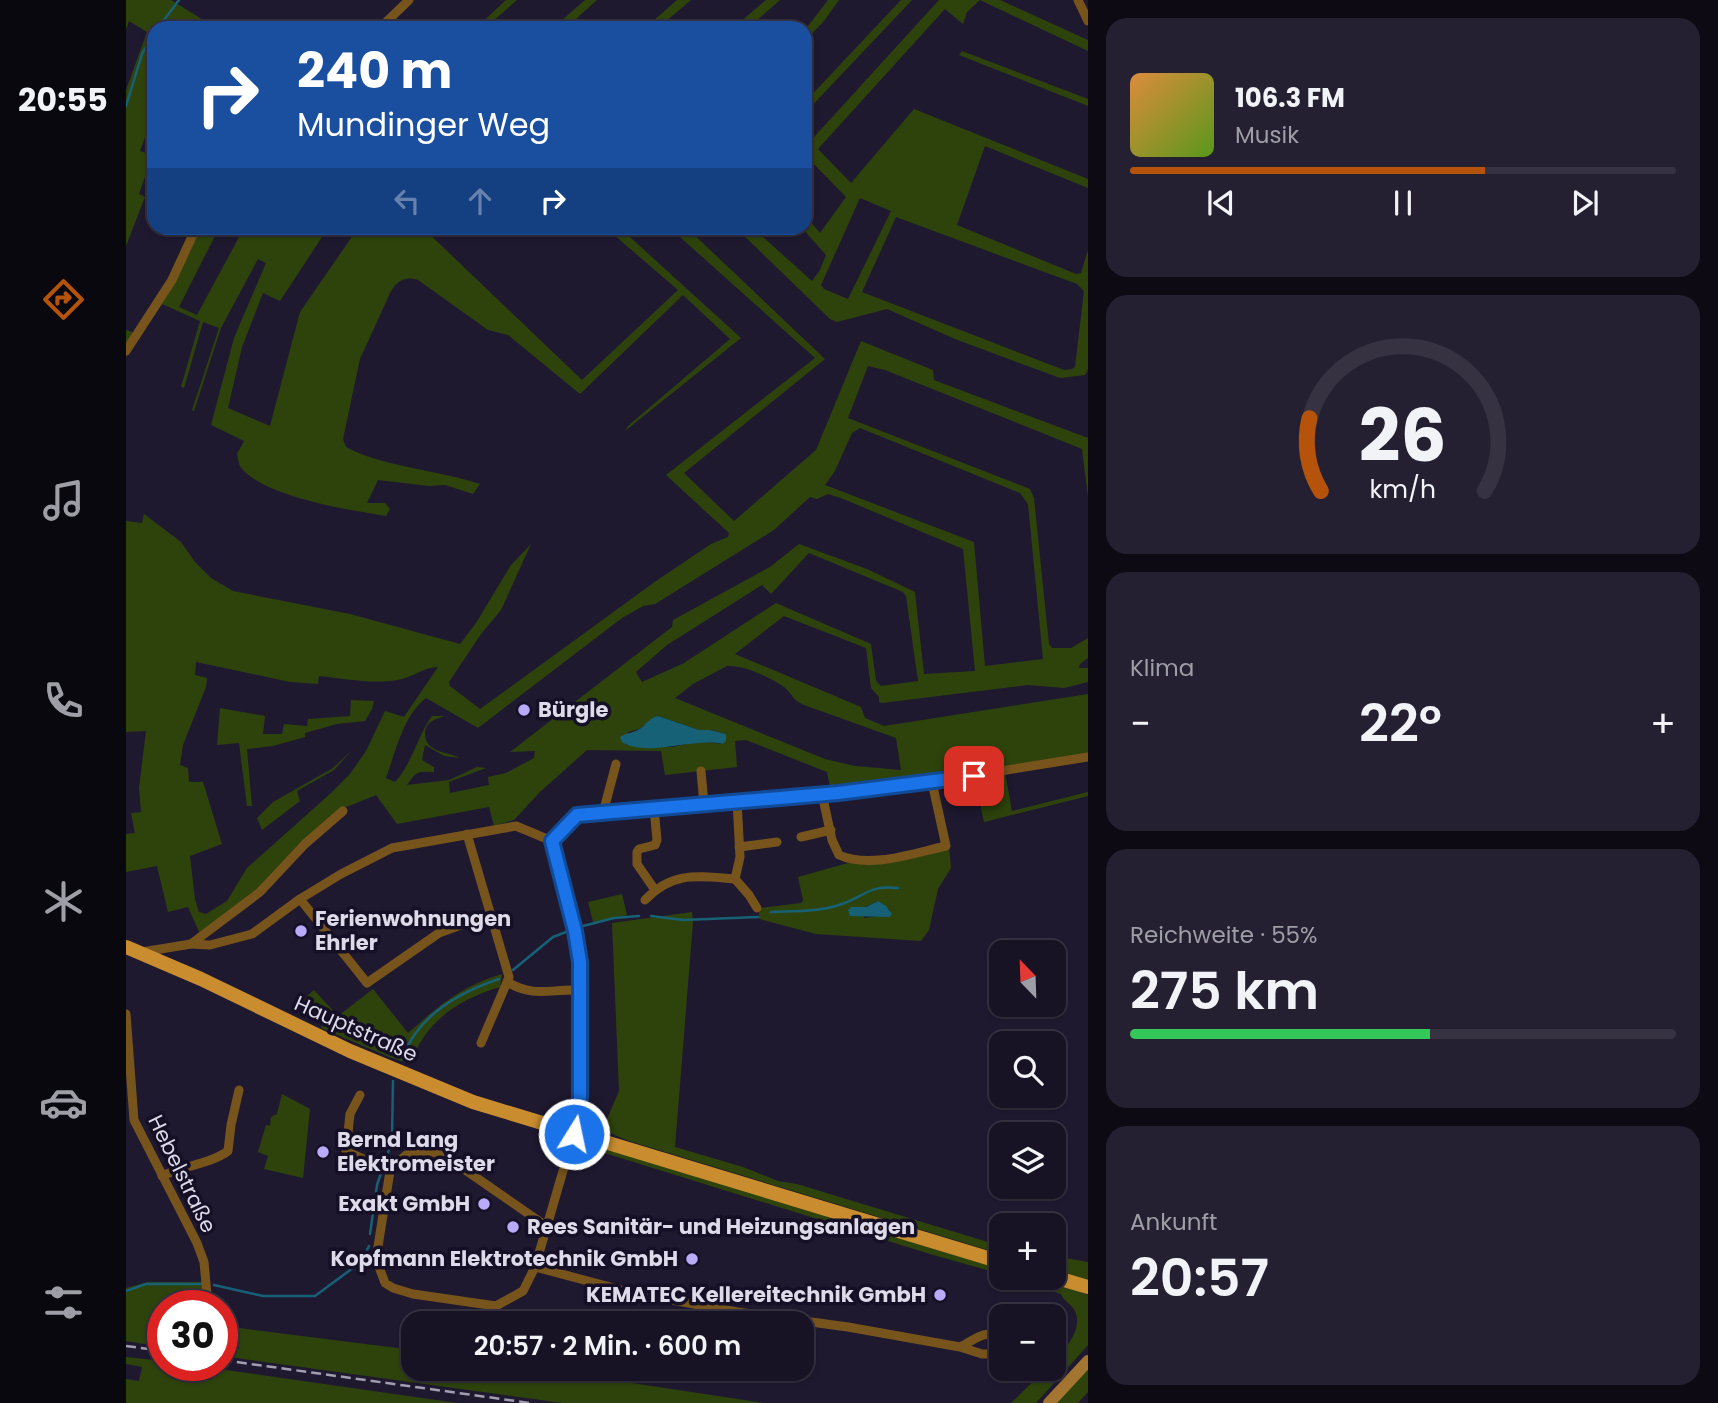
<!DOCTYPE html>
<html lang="de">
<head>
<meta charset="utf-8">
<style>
	:root { --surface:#171324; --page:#242031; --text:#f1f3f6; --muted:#9e9ea6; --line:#363241; --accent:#b45309 }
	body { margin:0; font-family:Poppins,sans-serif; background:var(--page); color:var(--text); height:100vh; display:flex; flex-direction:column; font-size:26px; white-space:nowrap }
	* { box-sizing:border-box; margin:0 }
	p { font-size:23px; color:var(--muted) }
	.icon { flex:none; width:38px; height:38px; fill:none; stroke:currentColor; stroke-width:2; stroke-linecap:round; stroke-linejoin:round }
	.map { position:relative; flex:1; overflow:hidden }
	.details { display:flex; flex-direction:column; gap:18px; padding:18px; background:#0d0a14; width:630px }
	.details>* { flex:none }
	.banner { position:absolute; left:21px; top:21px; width:665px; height:214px; border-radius:21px; box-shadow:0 2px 5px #0004,0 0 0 2px var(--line); background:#1a4fa0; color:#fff; overflow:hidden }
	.needle { width:46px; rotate:337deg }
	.fabs { position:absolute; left:863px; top:940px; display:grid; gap:14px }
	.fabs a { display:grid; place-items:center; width:77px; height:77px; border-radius:14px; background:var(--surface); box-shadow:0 2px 5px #0004,0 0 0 2px var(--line); font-size:35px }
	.speed { position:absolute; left:21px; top:1290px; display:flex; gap:14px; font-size:35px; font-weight:700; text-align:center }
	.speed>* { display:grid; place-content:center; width:91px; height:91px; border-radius:50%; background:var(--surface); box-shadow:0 2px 5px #0004,0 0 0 2px var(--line); line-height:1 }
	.speed .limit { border:10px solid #d22; background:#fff; color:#111 }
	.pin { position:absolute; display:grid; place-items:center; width:60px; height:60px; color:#fff; margin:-30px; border-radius:14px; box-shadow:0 4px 10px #0006 }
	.me { position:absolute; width:77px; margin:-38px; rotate:10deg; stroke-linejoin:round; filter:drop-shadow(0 0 5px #0008) }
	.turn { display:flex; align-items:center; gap:24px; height:147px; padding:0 35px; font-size:32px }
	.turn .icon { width:91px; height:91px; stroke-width:2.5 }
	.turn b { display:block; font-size:49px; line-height:60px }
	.lanes { display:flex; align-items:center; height:66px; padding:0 35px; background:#0003; justify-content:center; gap:35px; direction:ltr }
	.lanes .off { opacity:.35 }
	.big { font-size:52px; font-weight:600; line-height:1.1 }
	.details .tile { flex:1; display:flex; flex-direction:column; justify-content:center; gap:10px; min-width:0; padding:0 24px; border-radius:21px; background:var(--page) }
	.details .dial { align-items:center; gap:0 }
	.dial svg { height:182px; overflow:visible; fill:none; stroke:var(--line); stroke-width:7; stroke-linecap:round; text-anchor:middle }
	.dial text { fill:var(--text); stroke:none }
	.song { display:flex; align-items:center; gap:21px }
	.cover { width:84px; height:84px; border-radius:10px; background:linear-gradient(135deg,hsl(30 70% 55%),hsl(90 70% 35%)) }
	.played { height:7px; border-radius:4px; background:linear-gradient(90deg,var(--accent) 65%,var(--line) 65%) }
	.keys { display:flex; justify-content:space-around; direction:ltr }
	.heat { display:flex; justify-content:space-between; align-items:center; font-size:38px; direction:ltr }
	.charge { height:10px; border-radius:5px; background:linear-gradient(90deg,#34c759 55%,var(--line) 0) }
	.trip { position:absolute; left:275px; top:1311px; width:413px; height:70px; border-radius:21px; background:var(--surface); box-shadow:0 2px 5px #0004,0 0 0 2px var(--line); font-weight:600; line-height:70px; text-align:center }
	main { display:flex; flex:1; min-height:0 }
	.tabs { display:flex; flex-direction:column; width:126px; justify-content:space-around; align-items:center; background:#09080e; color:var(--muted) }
	.tabs .icon { width:49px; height:49px }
	.tabs .active { color:var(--accent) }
	.tabs b { font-size:32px; color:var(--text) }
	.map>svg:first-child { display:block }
</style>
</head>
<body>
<main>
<nav class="tabs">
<b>20:55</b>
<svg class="icon active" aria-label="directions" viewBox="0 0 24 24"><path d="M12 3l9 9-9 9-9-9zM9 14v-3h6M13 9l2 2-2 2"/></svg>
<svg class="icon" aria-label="music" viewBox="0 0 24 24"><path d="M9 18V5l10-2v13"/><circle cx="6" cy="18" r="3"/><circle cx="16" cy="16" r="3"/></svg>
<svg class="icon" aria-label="phone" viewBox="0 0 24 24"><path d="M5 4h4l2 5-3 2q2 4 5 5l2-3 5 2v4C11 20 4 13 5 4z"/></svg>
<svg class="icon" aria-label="climate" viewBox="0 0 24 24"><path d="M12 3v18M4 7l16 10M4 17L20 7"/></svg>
<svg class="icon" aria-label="car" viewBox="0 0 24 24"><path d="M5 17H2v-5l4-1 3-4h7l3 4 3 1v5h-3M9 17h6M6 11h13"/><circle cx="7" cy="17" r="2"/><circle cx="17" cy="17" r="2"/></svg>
<svg class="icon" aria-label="filters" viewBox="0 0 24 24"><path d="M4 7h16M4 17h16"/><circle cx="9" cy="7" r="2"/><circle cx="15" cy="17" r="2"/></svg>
</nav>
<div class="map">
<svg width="962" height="1403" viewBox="0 0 962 1403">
	<rect width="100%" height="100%" fill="#1f1930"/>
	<g fill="#2e430c" fill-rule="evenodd">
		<polygon points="0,0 45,0 90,28 28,28 28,112 14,151 23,154 21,160 24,162 13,194 19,197 0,246 0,90 21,32 3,21 0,30"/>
		<polygon points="380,0 391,0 359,28 350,28"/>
		<polygon points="459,0 471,0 440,28 427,28"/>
		<polygon points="551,0 565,0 532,28 519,28"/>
		<polygon points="640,0 654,0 622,28 607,28"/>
		<polygon points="702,0 713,0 698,21 679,41 679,30"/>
		<polygon points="775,0 786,0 679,113 679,102"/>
		<path d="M 813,0 L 854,0 L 841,12 L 837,24 L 819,9 L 692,149 L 725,183 L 788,109 L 962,179 L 962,188 L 859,146 L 831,225 L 950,274 L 955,273 L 962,250 L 962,369 L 959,375 L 934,378 L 829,339 L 761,309 L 711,322 L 704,319 L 610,228 L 627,228 L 686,281 L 694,270 L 700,255 L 676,228 L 679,228 L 679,215 L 694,233 L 720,197 L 679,155 L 679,147 ZM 734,198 L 765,211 L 722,299 L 698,289 L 695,285 ZM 770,217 L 951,284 L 958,291 L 949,367 L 946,369 L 938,370 L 736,292 Z"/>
		<polygon points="854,0 874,0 962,40 962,51"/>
		<polygon points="836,51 962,99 962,106 833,55"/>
		<path d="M 65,228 L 93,228 L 53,307 L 71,315 L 118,228 L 145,228 L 154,233 L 159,228 L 202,228 L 154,301 L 137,293 L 116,347 L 102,408 L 144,426 L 174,312 L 232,228 L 297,228 L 456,380 L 552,290 L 480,228 L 494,228 L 615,338 L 499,431 L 503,425 L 604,339 L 557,295 L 454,394 L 382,335 L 362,330 L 292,280 C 280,276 272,280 265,291 L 234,359 L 217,439 L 220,447 C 257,467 312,470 354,484 L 347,494 L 319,485 L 303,486 L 252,480 L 241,503 L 259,503 L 264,509 L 260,516 C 223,510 141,497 116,469 C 113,466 112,459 111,454 L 118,441 L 85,425 L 108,338 L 140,263 L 132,259 L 95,328 L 68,411 L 66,410 L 93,328 L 77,322 L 58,388 L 55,387 L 74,321 L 36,304 L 0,357 L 0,330 L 9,333 L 42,278 Z"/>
		<path d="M 544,228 L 561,228 L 699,359 L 558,473 L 608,521 L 690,450 L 735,341 L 807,370 L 808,380 L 962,438 L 962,497 L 956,449 L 759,370 L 742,366 L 722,418 L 904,489 L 908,498 L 923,644 L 926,648 L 945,648 L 962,638 L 962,658 L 954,664 L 953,668 L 962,668 L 962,682 L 938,688 L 902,685 L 756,703 L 753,702 L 753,697 L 745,688 L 740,648 L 658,616 L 609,654 L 735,707 L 739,718 L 758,726 L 962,694 L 962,757 L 879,772 L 886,811 L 962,792 L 962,796 L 858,822 L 847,771 L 704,787 L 701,772 L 620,740 L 609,741 L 611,767 L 539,775 L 535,751 L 461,750 L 414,792 L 388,820 L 368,826 L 363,807 L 271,824 L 250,795 L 213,810 L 144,881 L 74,934 L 62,907 L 42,912 L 31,866 L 0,872 L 0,834 L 9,833 L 5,813 L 15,812 L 13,788 L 20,731 L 0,732 L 0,521 L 16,523 L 18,514 L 55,542 L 69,562 L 85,578 L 107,591 L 224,614 L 334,644 L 350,623 L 385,565 L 405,544 L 375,610 L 355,634 L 323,682 L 324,686 L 354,709 L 530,581 L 585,544 L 602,537 L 603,533 L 540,475 L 689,358 ZM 734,428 L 894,493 L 902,504 L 917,659 L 859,666 L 848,542 L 699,485 L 709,471 L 726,433 ZM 702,494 L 715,498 L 837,549 L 849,671 L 798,674 L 789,592 L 741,569 L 673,544 L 644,567 L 547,620 L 546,627 L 384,752 L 409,751 L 408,758 L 380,773 L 362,777 L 363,785 L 324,793 L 323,782 L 360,768 L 351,767 L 323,780 L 281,785 C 291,772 289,771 308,772 L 308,767 L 296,760 L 299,745 L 318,756 L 334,758 C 324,752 299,753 299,734 C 299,722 309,719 319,716 L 306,716 C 291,737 287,762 269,782 L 260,778 C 270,751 277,716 300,698 L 352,728 L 496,618 L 517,606 L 529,604 L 632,540 L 648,530 L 684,497 L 691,499 ZM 683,553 L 777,592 L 780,596 L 792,681 L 755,686 L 750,681 L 745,644 L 650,603 L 558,663 L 516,682 L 510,672 L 541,645 L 636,585 L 645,594 ZM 70,662 L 164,682 L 192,684 L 193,676 C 221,679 249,685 276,679 C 289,676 298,667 312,667 L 278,717 L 259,711 L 240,751 L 224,774 L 204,794 L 121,868 L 101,901 L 80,914 L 73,912 L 69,899 L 64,856 L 96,844 L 77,782 L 63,782 L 62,768 L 54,765 L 57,745 L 80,687 L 81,678 L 69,675 ZM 601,666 C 618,665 644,677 658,687 C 666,693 666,700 678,705 L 770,738 L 775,770 L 729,766 L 699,759 L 549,698 L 567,684 ZM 532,716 L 573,730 L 584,730 L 600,734 L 597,744 L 576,741 L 546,747 L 500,745 L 502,732 L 513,729 Z"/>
		<polygon points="225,700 248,701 246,709 239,721 211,724 179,733 179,737 147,746 121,749 126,806 121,806 113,743 91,745 94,708 139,716 137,734 156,734 158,724 181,726 182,719 224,716"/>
		<polygon points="226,750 208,770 171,791 174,801 136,830 131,818 147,802 207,768"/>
		<path d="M 823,847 L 825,868 L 812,889 L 803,930 L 795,941 L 690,934 L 633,919 L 633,908 L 675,903 L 677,900 L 672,877 L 722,863 L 743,864 L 777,860 L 821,850 ZM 752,901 L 764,910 L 753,916 L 738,918 L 739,907 Z"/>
		<polygon points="496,894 501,915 467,922 462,902"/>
		<polygon points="566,912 567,922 549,1147 617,1167 652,1181 671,1184 875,1246 875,1254 503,1141 486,1134 478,1126 493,1091 486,923"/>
		<path d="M 376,974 L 374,987 C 331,1000 300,1021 284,1064 L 263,1057 L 195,1028 L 196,1025 L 171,1005 L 188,990 L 212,1016 L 247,989 L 282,1033 C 314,1005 334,987 376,974 Z"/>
		<polygon points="156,1094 184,1109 177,1178 138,1169 142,1156 132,1152 140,1125 144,1126 145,1117 151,1114"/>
		<polygon points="472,1143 875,1265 875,1274 804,1254 469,1150"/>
		<polygon points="928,1256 962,1262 962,1281 928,1270"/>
		<path d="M 885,1278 L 918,1278 L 962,1295 L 962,1345 L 910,1403 L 885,1403 L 920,1369 L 928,1368 L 928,1361 C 940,1348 957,1330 949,1311 C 945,1303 937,1301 935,1294 Z"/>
		<polygon points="22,1282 81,1282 82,1305 37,1306 37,1347 0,1341 0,1288"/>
		<polygon points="113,1328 287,1350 287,1368 413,1369 638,1403 436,1403 96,1356 96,1348 113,1349"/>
		<polygon points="0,1357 37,1361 37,1365 65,1365 331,1403 0,1403 0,1379 13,1381 16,1367 0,1364"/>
		<polygon points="962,1369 962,1392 952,1403 929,1403"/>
	</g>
	<g fill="#166176">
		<path d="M 532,716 L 573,730 L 584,730 L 600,734 L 600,740 L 597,744 C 568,737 521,758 496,742 L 494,737 C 500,733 506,733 512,730 C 520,726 522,718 532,716 Z"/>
		<polygon points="752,901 760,906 766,914 763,917 724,916 722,910 725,907 740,907"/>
	</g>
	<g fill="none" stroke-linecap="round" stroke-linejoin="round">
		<g stroke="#166176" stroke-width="2.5">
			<polyline points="32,28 53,0"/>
			<polyline points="0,106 16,54 28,34"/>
			<path d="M 645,912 C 667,911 695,912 716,904 C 741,895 743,885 772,888"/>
			<polyline points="525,916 557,920 632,917"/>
			<polyline points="457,926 488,918 513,916"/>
			<polyline points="387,970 427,937 445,930"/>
			<path d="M 276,1059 C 291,1016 331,993 373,979"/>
			<polyline points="260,1161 266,1137 267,1081"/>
			<polyline points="244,1234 251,1185 255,1173"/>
			<polyline points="88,1285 137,1296 189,1296 235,1262 243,1246"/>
			<polyline points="0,1291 20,1284 75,1284"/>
		</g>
		<g stroke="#78541d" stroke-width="9">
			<polyline points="952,0 962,21"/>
			<polyline points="254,28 283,0"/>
			<polyline points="0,351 46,280 70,228"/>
			<polyline points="575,771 578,804"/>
			<path d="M 696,794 L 706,840 L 713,855 C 744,869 788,853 820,846 L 806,782"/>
			<polyline points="528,808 531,840 529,845 513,849 511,852 511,864 529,890"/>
			<polyline points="477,813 490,764"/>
			<polyline points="341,834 383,977 381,982"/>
			<polyline points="675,837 705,830"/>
			<polyline points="613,847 651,842"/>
			<polyline points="609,879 623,895 631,908"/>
			<polyline points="174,899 241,983 313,933 365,914"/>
			<path d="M 519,900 C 546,871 572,876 609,879 L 614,857 L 611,801"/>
			<polyline points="65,944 84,945 126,934 174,899 215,874 266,848 390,826 426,841 451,815 712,793 806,782 962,757"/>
			<polyline points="16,952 65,944 134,892 179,844 217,811"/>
			<polyline points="0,1014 8,1120 71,1243 78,1262 82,1306"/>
			<path d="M 355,1043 L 381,982 C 409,998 423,989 453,990"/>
			<polyline points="234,1095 224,1114 220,1151 264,1171"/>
			<polyline points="453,1107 462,1122 479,1138"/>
			<path d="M 36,1176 C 57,1166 84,1164 102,1151 L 105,1125 L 113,1090"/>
			<polyline points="420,1226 322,1158 304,1151 293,1151 280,1155 269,1165 264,1171 250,1259 259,1283 267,1288 287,1294 370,1306 397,1291 409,1267 453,1116 454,962 449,931 426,841"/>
			<path d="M 409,1267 L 503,1292 L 611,1312 L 722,1327 L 834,1347 L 856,1354 L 866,1354 L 870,1351 L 872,1338 C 858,1328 848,1341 834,1347"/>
		</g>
		<polyline stroke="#a37530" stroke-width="12" points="923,1403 962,1361"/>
		<g stroke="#c98d2f" stroke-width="14">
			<polyline points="0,947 75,979 224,1051 347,1102 875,1262"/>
			<polyline points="928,1277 962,1287"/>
		</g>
		<g stroke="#a19eaf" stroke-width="2.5" stroke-dasharray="10 5" stroke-linecap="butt">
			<polyline points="0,1346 37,1351"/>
			<polyline points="96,1360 404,1403"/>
		</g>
	</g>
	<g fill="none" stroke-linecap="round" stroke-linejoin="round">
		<g stroke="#114b97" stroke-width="18">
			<polyline id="route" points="448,1134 454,1098 454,962 449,931 426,841 451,815 712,793 848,776"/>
		</g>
		<use href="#route" stroke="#1a73e8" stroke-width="12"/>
	</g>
	<g fill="#b9abf7" stroke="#161026" stroke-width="2.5">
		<circle cx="398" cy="710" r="7"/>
		<circle cx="175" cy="931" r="7"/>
		<circle cx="197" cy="1152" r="7"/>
		<circle cx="358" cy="1204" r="7"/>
		<circle cx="387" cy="1227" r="7"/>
		<circle cx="566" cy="1259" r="7"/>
		<circle cx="814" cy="1295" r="7"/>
	</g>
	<g text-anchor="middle" stroke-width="7" stroke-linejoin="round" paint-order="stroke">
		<g font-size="21" font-weight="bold" fill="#dddbea" stroke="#161026" text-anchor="start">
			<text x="412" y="717">Bürgle</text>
			<text x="189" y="926">Ferienwohnungen<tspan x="189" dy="24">Ehrler</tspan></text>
			<text x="211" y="1147">Bernd Lang<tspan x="211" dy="24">Elektromeister</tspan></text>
			<text x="344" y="1211" text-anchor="end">Exakt GmbH</text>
			<text x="401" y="1234">Rees Sanitär- und Heizungsanlagen</text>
			<text x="552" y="1266" text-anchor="end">Kopfmann Elektrotechnik GmbH</text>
			<text x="800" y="1302" text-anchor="end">KEMATEC Kellereitechnik GmbH</text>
		</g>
		<g font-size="21" fill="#dddbea" stroke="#161026">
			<text transform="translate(230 1029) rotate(24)" y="7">Hauptstraße</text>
			<text transform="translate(56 1174) rotate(64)" y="7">Hebelstraße</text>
		</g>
	</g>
</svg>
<div class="fabs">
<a><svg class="needle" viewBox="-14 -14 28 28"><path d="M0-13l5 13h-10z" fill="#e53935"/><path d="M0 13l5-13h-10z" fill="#9e9ea6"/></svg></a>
<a><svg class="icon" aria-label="search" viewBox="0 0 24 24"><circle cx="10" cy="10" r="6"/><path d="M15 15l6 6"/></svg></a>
<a><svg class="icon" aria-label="layers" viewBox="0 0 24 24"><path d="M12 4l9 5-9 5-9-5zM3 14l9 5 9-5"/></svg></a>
<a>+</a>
<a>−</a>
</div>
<div class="speed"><div class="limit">30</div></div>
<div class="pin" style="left:848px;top:776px;background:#d93025"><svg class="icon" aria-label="arrive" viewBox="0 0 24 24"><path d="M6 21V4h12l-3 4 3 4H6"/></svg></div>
<svg class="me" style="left:448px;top:1134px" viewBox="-20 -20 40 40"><circle r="17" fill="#1a73e8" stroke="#fff" stroke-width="3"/><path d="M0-11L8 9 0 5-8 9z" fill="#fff"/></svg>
<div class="trip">20:57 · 2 Min. · 600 m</div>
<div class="banner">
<div class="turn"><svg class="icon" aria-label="right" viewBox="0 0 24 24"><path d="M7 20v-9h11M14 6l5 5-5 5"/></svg><div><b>240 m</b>Mundinger Weg</div></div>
<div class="lanes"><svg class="icon off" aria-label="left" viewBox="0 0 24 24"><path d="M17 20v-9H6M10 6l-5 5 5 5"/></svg><svg class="icon off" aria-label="ahead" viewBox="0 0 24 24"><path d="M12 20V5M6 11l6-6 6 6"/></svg><svg class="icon" aria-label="right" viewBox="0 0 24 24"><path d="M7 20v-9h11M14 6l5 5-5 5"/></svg></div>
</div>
</div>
<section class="details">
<div class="tile">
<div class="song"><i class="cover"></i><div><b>106.3 FM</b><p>Musik</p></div></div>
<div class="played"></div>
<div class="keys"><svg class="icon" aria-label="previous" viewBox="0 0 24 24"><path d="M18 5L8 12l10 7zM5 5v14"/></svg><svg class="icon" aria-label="pause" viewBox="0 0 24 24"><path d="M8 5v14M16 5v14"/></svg><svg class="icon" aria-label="next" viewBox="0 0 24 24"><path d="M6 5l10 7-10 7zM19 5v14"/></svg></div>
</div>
<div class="tile dial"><svg viewBox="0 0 100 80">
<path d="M14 69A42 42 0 1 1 86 69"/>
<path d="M14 69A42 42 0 0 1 9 37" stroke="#b45309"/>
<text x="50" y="56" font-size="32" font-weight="700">26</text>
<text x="50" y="72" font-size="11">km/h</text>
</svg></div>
<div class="tile"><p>Klima</p>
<div class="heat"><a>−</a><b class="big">22°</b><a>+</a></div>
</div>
<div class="tile"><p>Reichweite · 55%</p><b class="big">275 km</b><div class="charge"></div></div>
<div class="tile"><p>Ankunft</p><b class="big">20:57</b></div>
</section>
</main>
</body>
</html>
